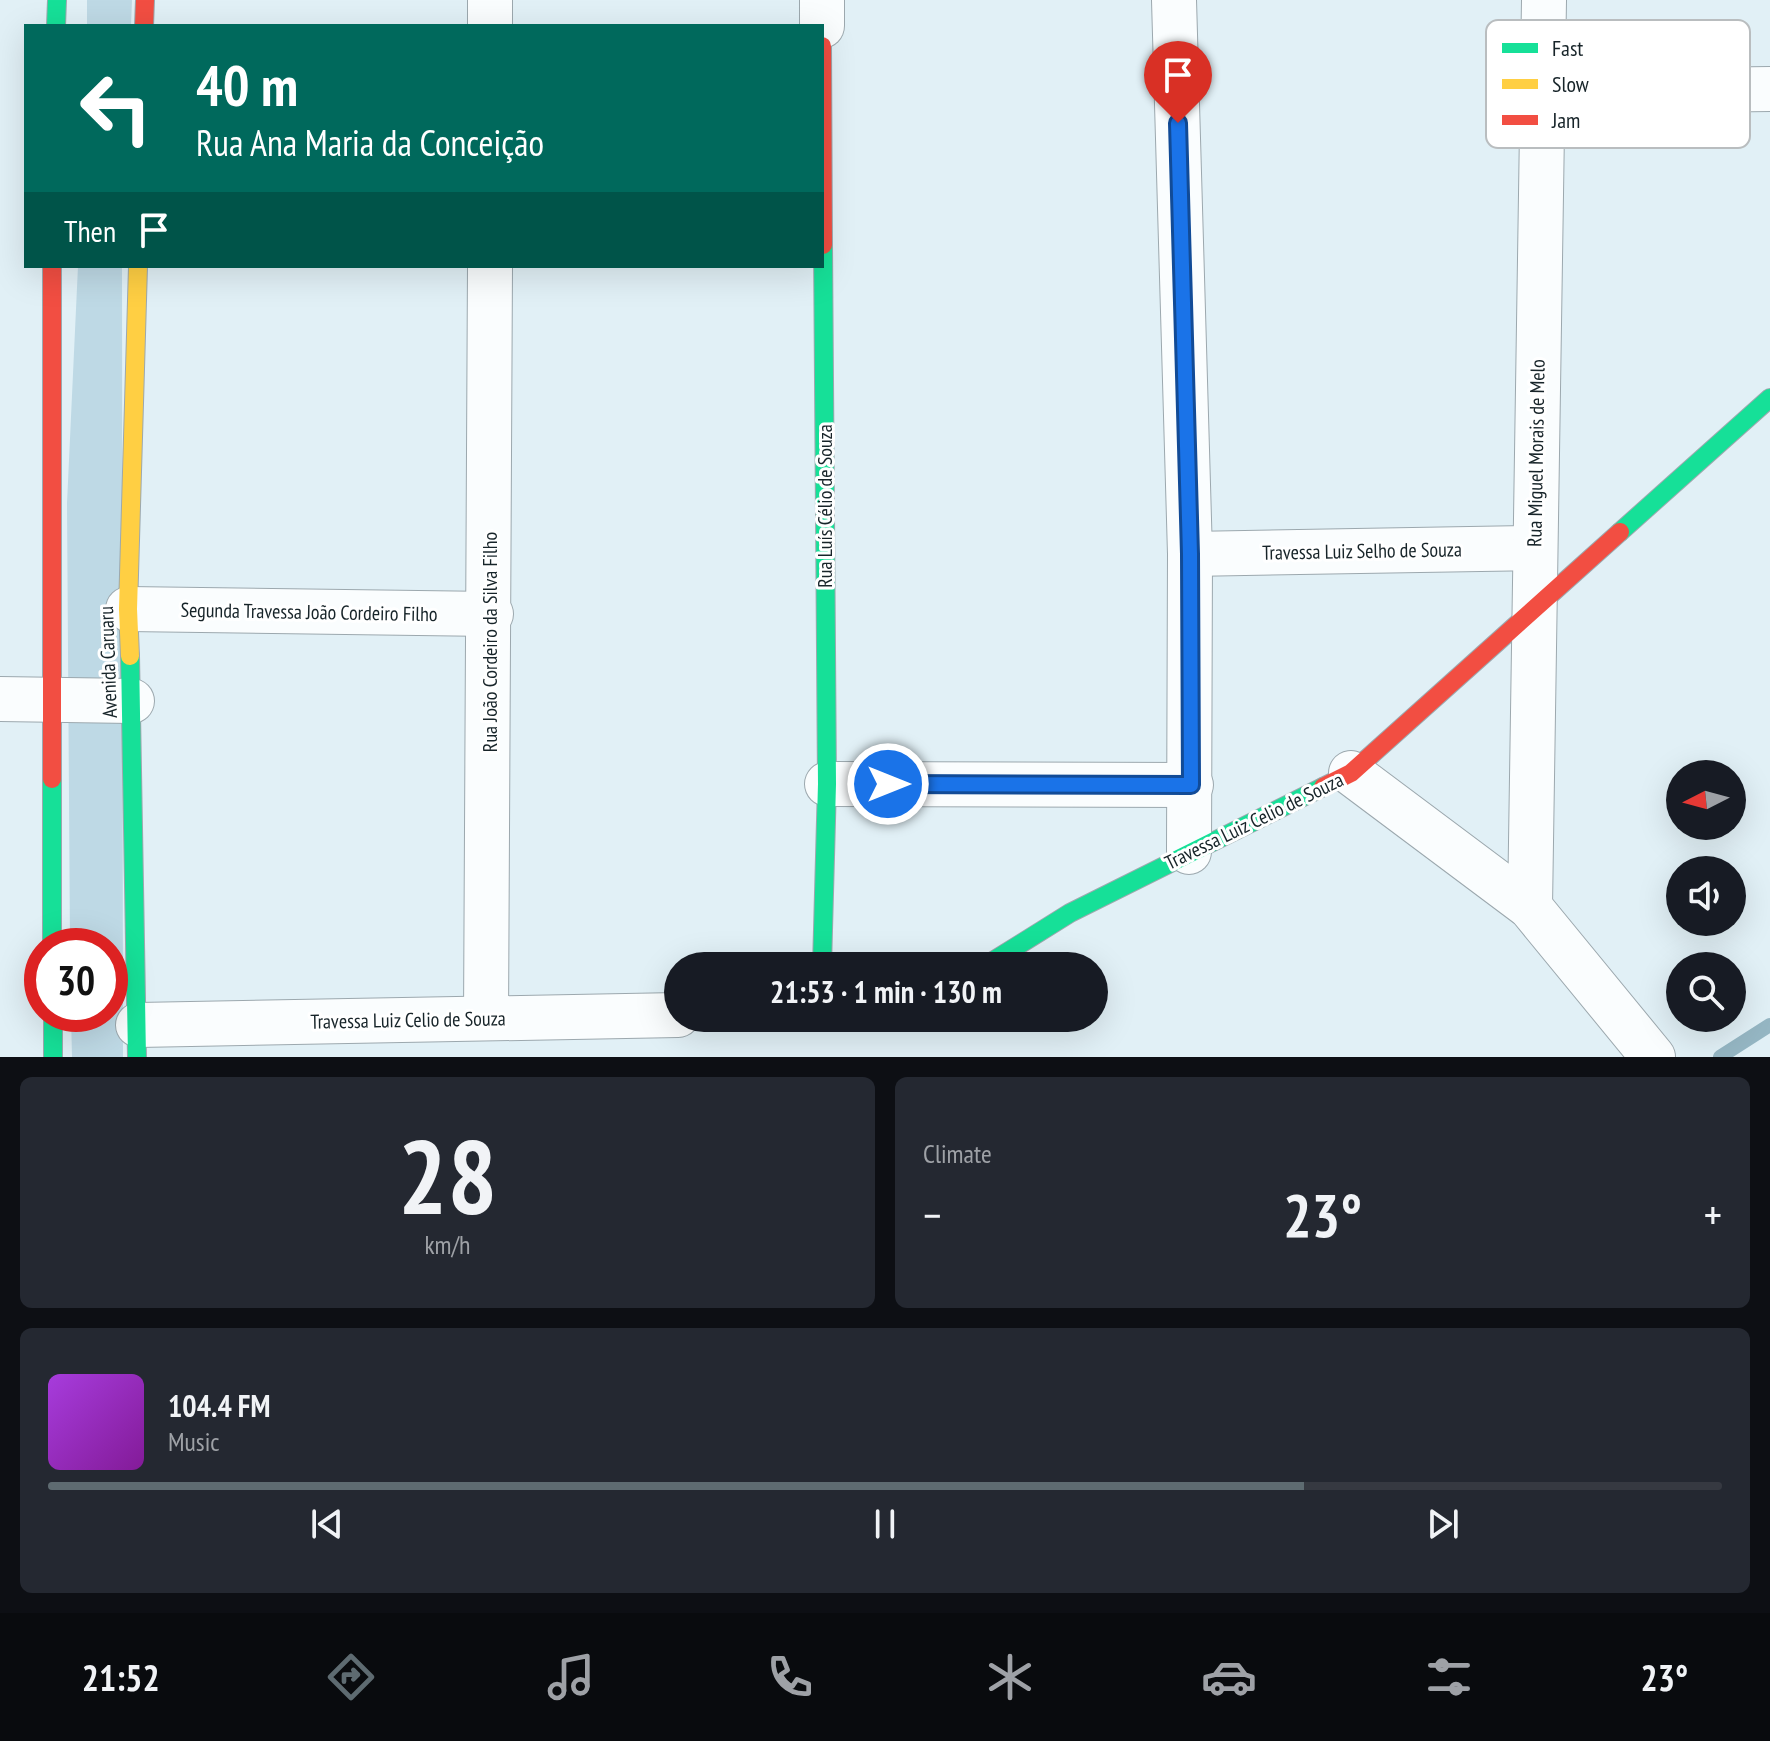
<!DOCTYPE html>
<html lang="en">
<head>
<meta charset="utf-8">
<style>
	:root { --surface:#171b24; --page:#242831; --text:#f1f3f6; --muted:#9ea1a6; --line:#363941; --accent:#5e6b71 }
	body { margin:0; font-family:"PT Sans Narrow",sans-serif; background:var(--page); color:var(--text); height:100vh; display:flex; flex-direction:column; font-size:30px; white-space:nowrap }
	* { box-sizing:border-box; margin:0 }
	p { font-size:26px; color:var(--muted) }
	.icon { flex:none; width:44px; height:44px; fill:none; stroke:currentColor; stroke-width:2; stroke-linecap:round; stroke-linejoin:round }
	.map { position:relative; height:1057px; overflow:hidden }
	.sheet { display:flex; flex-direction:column; gap:20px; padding:20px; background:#0d0f14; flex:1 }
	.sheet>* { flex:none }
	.guide { position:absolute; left:24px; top:24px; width:800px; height:244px; border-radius:0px; box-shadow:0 8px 32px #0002; background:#00695c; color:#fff; overflow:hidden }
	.needle { width:52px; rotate:264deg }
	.tools { position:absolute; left:1666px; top:760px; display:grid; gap:16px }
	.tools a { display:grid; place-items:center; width:80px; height:80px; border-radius:50%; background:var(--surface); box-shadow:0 8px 32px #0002; font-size:40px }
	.speed { position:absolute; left:24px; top:928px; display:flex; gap:16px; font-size:40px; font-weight:700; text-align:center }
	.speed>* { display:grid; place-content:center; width:104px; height:104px; border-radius:50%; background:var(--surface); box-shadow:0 8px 32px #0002; line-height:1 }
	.speed .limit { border:12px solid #d22; background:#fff; color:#111 }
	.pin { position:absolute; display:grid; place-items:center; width:68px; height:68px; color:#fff; margin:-82px -34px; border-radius:50% 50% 50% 0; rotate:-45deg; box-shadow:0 0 8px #0007 }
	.pin .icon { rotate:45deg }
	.me { position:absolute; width:88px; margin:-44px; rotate:90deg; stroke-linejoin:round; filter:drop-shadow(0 0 6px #0008) }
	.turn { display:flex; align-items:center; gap:28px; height:168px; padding:0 40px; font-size:36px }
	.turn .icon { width:104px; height:104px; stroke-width:2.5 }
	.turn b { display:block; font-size:56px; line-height:68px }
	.then { display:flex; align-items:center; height:76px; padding:0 40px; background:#0003; gap:16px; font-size:30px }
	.big { font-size:60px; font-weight:600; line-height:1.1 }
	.sheet .card { flex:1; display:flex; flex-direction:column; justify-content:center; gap:12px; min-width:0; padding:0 28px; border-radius:12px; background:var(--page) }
	.sheet .dial { align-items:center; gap:0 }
	.dial b { font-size:104px; line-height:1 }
	.song { display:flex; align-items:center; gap:24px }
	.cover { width:96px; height:96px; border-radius:12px; background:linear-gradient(135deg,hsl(280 70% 55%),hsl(290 70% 35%)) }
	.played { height:8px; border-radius:4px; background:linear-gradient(90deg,var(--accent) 75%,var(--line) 75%) }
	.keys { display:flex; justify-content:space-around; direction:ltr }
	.heat { display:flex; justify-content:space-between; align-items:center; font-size:44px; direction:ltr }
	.sheet .tiles { flex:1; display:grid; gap:20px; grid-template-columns:1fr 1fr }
	.card:last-child { grid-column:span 2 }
	.trip { position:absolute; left:664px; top:952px; width:444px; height:80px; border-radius:40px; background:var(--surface); box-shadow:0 8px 32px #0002; font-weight:600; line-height:80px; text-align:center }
	.tabs { display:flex; height:128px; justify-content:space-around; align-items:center; background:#090b0e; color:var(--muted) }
	.tabs .icon { width:56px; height:56px }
	.tabs .selected { color:var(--accent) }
	.tabs b { font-size:36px; color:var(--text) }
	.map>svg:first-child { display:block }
</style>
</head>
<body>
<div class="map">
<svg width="1770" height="1057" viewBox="0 0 1770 1057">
	<rect width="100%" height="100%" fill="#e1f0f6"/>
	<g fill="#bed9e5">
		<polygon points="87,0 132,0 131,26 87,26"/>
		<polygon points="78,266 122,266 123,1057 72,1057 71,1014 110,1014 110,946 70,946 67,503"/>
	</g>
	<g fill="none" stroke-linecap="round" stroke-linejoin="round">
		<polyline stroke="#95b6c3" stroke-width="14" points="1720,1057 1770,1025"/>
		<g stroke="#9ca8ae" stroke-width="46">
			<g id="street">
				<polyline points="490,0 490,26"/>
				<polyline points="822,0 822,26"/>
				<polyline points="1174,0 1190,554 1189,852"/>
				<polyline points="1545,92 1770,89"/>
				<polyline points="1190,554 1533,548"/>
				<polyline points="128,609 491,614"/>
				<polyline points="0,699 132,701"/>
				<polyline points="1351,773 1530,907 1653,1057"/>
				<polyline points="827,784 1191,785"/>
				<polyline points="1530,907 1544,0"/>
				<polyline points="486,1018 490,266"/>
				<polyline points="138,1025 678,1015"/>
			</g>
		</g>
		<g stroke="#9ca8ae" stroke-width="20">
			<g id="fast">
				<polyline points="56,26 57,0"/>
				<polyline points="1620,532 1770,398"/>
				<polyline points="130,656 137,1057"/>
				<polyline points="52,779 52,946"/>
				<polyline points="822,966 827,784 823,245"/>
				<polyline points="985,966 1070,913 1323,787"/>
				<polyline points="53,1014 53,1057"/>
			</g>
		</g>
		<g stroke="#9ca8ae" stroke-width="20">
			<polyline id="slow" points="130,656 128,609 138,266"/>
		</g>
		<g stroke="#9ca8ae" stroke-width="20">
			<g id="jam">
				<polyline points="144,26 145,0"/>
				<polyline points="822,46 823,245"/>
				<polyline points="52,266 52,779"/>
				<polyline points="1323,787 1351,773 1620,532"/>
			</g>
		</g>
		<use href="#street" stroke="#fafdfe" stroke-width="44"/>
		<use href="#fast" stroke="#16e098" stroke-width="18"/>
		<use href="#slow" stroke="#ffcf43" stroke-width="18"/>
		<use href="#jam" stroke="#f24e42" stroke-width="18"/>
	</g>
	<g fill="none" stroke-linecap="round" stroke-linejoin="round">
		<g stroke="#114b97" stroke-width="20">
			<polyline id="route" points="888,784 1191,785 1190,554 1178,123"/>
		</g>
		<use href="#route" stroke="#1a73e8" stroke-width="14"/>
	</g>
	<g text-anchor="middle" stroke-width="6" stroke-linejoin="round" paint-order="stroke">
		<g font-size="20" fill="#172429" stroke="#fff">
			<text transform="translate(1536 453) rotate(-89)" y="7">Rua Miguel Morais de Melo</text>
			<text transform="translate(825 506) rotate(-90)" y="7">Rua Luís Célio de Souza</text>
			<text transform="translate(1362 551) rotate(-1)" y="7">Travessa Luiz Selho de Souza</text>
			<text transform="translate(309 612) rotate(1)" y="7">Segunda Travessa João Cordeiro Filho</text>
			<text transform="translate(490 642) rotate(-90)" y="7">Rua João Cordeiro da Silva Filho</text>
			<text transform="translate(108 662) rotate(-92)" y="7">Avenida Caruaru</text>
			<text transform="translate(1254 821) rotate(-26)" y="7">Travessa Luiz Celio de Souza</text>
			<text transform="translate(408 1020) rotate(-1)" y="7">Travessa Luiz Celio de Souza</text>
		</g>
	</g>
	<rect x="1486" y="20" width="264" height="128" rx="12" fill="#fff" stroke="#b9bdbf" stroke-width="2"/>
	<rect x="1502" y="43" width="36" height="10" fill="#16e098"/>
	<rect x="1502" y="79" width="36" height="10" fill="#ffcf43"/>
	<rect x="1502" y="115" width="36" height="10" fill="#f24e42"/>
	<g font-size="22" fill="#172429">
		<text x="1552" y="56">Fast</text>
		<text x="1552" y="92">Slow</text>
		<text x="1552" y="128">Jam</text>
	</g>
</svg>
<div class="tools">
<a><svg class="needle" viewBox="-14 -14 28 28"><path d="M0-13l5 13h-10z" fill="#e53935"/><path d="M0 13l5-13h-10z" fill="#9ea1a6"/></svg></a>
<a><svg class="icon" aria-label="sound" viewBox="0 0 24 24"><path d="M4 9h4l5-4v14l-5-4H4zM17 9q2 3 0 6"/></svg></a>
<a><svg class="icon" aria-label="search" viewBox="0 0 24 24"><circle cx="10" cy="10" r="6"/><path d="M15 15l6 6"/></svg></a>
</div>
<div class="speed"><div class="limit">30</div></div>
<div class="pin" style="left:1178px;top:123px;background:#d93025"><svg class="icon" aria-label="arrive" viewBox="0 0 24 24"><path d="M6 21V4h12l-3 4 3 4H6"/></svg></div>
<svg class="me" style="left:888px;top:784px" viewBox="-20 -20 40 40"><circle r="17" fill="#1a73e8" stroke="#fff" stroke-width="3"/><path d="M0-11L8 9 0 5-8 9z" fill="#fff"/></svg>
<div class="trip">21:53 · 1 min · 130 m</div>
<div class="guide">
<div class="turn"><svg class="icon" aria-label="left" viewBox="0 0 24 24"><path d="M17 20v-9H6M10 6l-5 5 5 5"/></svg><div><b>40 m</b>Rua Ana Maria da Conceição</div></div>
<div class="then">Then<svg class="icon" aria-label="arrive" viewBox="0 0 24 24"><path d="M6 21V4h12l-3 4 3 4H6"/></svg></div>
</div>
</div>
<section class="sheet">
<div class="tiles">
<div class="card dial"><b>28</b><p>km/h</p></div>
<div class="card"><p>Climate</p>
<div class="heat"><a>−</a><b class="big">23°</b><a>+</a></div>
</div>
<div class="card">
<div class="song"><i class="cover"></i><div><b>104.4 FM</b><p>Music</p></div></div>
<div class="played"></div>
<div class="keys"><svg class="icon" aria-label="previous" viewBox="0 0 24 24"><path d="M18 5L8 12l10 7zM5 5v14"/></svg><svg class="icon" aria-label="pause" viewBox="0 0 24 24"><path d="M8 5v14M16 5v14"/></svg><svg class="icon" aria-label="next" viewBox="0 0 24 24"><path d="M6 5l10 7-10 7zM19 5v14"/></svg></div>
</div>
</div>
</section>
<nav class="tabs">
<b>21:52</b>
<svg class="icon selected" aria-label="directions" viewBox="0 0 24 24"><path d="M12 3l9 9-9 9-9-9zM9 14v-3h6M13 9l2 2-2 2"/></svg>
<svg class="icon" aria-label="music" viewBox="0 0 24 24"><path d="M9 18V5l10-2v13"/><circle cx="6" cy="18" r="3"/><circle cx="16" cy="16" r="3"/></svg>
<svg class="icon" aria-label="phone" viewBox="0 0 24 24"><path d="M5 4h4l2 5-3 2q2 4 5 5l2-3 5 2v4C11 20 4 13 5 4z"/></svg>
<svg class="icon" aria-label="climate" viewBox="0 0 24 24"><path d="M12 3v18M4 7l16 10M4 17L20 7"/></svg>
<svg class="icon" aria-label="car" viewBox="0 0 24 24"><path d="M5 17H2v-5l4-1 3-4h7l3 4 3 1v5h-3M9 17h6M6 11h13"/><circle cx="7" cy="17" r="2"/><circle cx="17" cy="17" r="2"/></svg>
<svg class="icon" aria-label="filters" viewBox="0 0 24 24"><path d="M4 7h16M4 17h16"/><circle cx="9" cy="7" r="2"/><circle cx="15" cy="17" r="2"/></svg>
<b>23°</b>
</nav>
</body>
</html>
